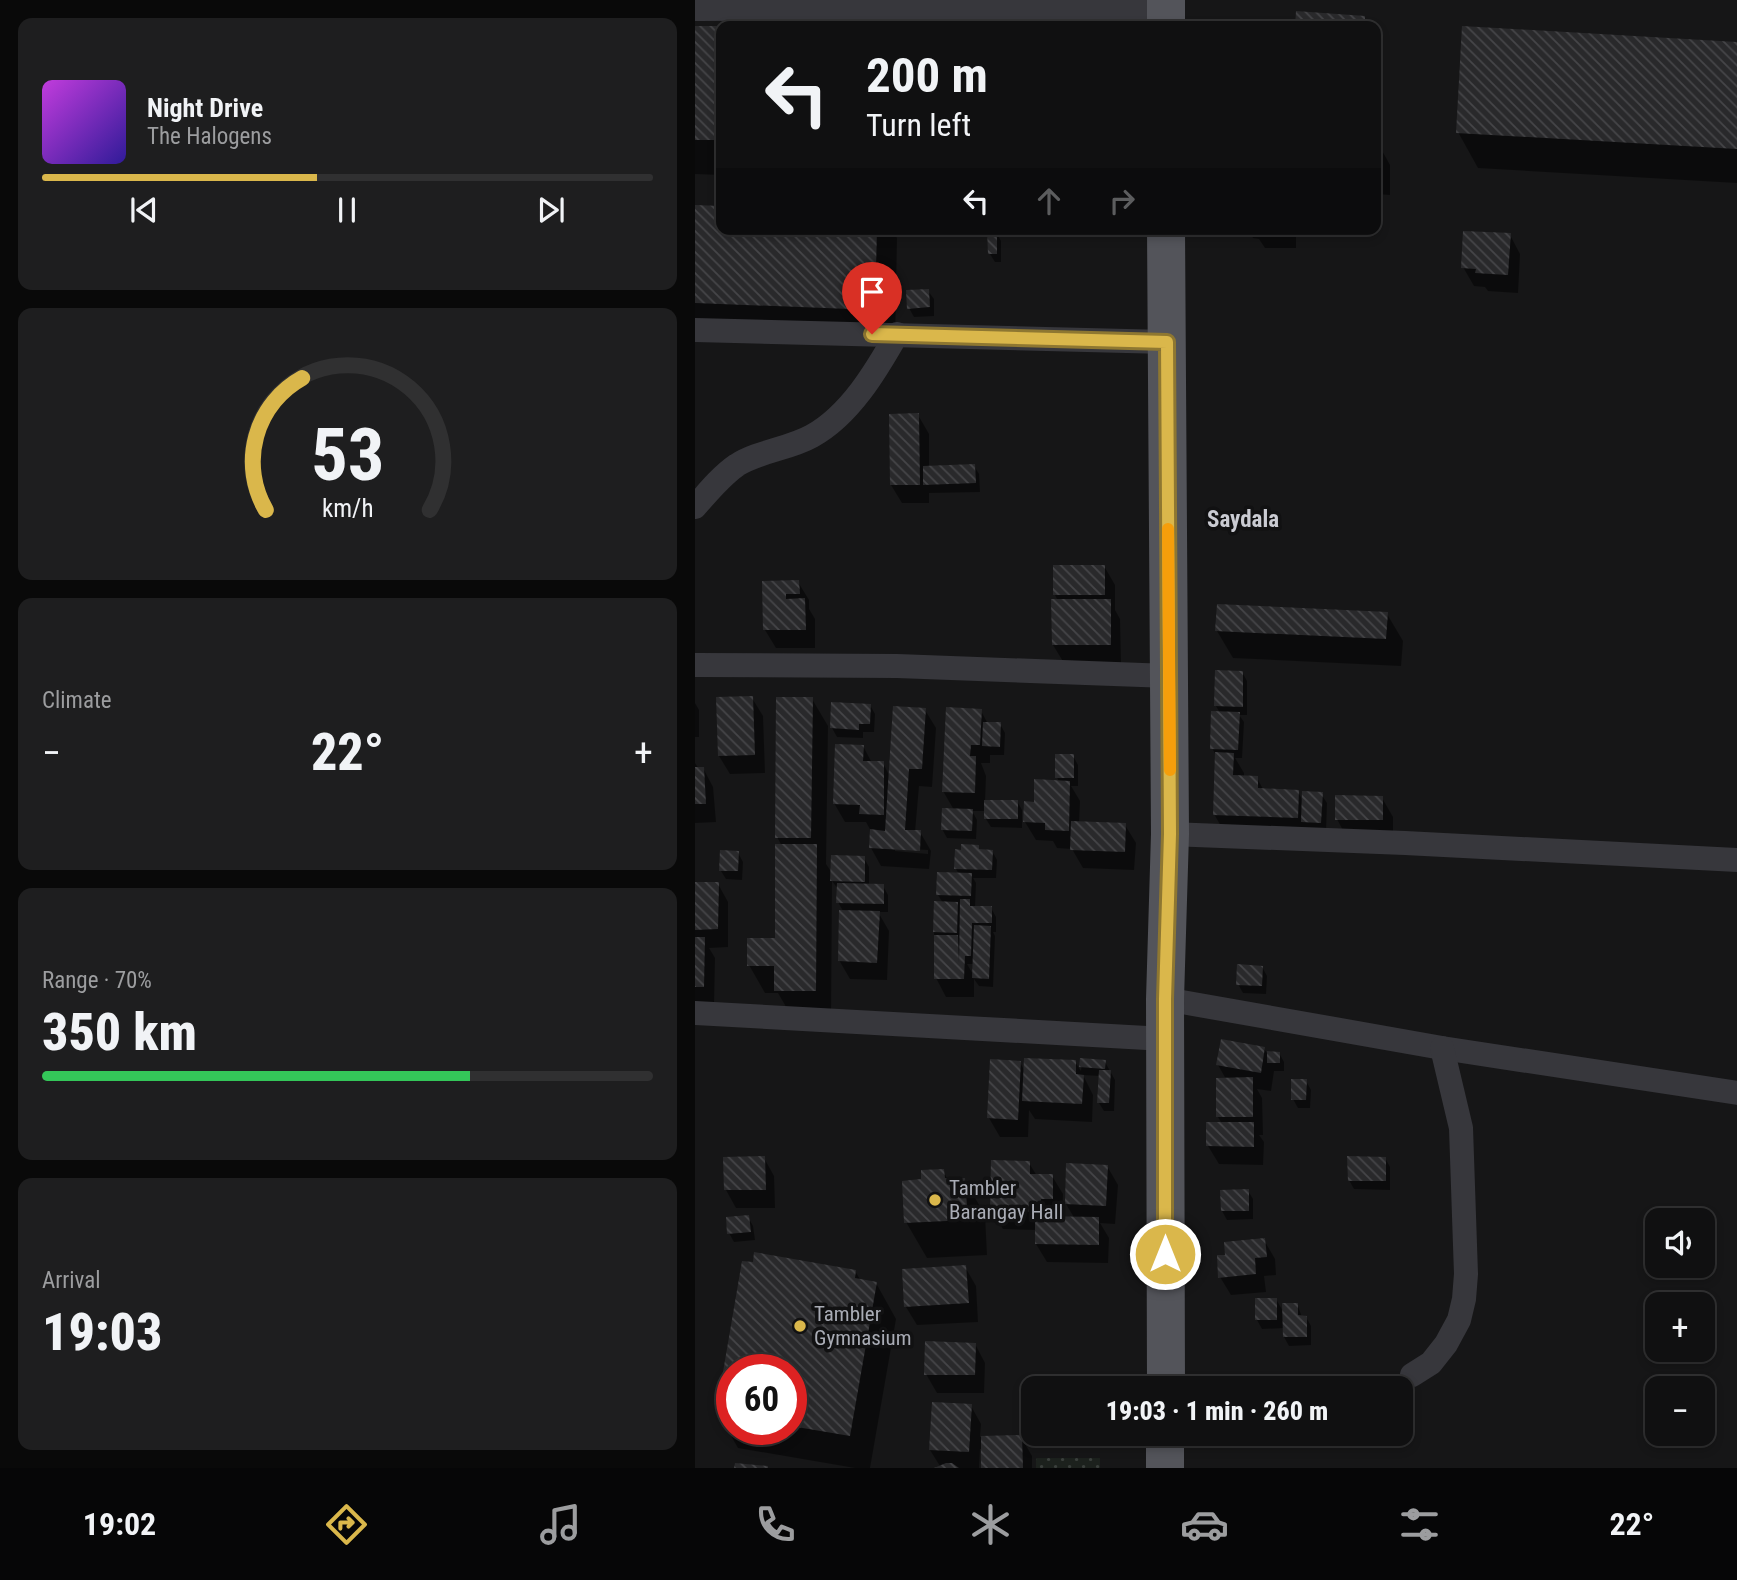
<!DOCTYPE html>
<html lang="en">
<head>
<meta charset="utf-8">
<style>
	:root { --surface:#101011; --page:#1e1e1f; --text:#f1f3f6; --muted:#9c9d9f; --line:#303031; --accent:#dab74b }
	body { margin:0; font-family:"Roboto Condensed",sans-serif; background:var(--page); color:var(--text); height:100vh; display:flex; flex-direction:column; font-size:26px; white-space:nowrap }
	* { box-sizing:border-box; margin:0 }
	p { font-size:23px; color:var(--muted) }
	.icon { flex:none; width:38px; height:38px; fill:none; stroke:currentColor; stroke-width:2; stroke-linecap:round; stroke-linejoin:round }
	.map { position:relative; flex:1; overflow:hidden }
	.panel { display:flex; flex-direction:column; gap:18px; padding:18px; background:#090909; width:695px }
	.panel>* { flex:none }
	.guide { position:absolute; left:21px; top:21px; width:665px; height:214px; border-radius:14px; box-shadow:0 4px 10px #0003,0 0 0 2px var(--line); background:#101011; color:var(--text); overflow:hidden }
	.controls { position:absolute; left:950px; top:1208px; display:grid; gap:14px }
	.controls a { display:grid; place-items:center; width:70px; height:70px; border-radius:14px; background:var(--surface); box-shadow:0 4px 10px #0003,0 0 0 2px var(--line); font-size:35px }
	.speed { position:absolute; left:21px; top:1354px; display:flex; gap:14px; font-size:35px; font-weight:700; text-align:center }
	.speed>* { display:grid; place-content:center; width:91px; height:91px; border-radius:50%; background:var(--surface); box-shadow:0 4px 10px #0003,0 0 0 2px var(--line); line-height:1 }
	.speed .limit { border:10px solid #d22; background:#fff; color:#111 }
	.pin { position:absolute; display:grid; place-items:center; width:60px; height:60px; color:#fff; margin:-72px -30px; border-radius:50% 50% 50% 0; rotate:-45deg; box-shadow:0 0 7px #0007 }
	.pin .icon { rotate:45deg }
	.me { position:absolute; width:77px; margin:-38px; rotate:0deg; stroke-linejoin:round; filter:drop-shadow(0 0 5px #0008) }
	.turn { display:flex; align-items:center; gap:24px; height:147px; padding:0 35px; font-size:32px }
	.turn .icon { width:91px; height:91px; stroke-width:2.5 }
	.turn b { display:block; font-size:49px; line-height:60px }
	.lanes { display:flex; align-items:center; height:66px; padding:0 35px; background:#0003; justify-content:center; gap:35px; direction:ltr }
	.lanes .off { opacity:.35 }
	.big { font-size:52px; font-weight:800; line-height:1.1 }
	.panel .widget { flex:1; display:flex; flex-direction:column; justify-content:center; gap:10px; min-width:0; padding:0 24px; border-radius:14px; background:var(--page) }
	.panel .dial { align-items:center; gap:0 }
	.dial svg { height:182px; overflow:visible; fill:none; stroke:var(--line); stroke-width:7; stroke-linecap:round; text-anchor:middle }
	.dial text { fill:var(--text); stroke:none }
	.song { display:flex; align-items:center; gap:21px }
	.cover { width:84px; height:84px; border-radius:10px; background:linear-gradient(135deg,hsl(290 70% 55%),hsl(250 70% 35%)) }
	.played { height:7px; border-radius:4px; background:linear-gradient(90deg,var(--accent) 45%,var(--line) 45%) }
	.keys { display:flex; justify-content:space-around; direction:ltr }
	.heat { display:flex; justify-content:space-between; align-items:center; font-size:38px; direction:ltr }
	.charge { height:10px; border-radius:5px; background:linear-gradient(90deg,#34c759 70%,var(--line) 0) }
	.trip { position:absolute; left:326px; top:1376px; width:392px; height:70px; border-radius:14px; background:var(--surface); box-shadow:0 4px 10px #0003,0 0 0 2px var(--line); font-weight:800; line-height:70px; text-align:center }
	.dock { display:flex; height:112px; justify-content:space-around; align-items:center; background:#060607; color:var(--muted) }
	.dock .icon { width:49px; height:49px }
	.dock .active { color:var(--accent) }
	.dock b { font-size:32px; color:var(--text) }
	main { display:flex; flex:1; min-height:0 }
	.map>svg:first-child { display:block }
</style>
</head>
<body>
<main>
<section class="panel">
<div class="widget">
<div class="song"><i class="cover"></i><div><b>Night Drive</b><p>The Halogens</p></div></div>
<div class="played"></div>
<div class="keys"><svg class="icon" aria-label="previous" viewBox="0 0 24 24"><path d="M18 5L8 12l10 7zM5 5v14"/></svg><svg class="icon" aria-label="pause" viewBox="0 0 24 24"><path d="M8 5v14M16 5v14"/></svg><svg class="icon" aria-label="next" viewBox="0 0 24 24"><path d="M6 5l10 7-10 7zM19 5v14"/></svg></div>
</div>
<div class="widget dial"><svg viewBox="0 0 100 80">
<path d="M14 69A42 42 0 1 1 86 69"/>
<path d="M14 69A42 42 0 0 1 30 11" stroke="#dab74b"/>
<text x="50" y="56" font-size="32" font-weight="700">53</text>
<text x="50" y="72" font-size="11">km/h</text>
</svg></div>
<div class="widget"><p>Climate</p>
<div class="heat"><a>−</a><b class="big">22°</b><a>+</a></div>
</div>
<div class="widget"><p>Range · 70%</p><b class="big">350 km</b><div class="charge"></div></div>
<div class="widget"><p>Arrival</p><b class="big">19:03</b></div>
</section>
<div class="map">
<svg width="1043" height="1468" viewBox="0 0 1043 1468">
	<defs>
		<pattern id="park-dots" width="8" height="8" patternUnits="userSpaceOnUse" patternTransform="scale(1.75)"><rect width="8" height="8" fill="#1c211d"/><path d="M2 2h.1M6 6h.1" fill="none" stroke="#3a3f3c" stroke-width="1.8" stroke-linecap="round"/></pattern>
		<pattern id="building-back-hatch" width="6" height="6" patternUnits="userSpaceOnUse" patternTransform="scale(1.75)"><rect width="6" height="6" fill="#29292b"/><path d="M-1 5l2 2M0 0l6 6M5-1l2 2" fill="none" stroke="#454548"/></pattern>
	</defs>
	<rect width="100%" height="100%" fill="#161617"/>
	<rect fill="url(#park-dots)" x="341" y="1458" width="64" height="10"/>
	<g fill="#0007" fill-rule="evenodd">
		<polygon points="603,13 669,17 674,26 602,26"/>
		<polygon points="367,22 370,26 36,26"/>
		<polygon points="26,26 26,175 0,174 0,27"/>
		<polygon points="681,37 685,45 681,104"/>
		<polygon points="1043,44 1043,183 783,168 763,132"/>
		<polygon points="681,146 685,147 695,165 695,195 681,194"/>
		<polygon points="0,207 26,207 26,229 197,229 202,238 200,344 0,337"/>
		<polygon points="553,229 601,229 601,248 570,248 564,239 558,238"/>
		<polygon points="301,232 306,241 306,262 300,262 295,254"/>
		<polygon points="815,235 825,254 823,293 793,291 790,287 779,286 768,267"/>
		<polygon points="233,291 239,299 239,316 219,317 214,308"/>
		<polygon points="223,415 234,434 234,467 279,466 284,474 285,492 234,493 234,503 207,503 196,485"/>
		<polygon points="360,566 409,566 420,585 420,610 425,619 426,663 369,663 358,645 363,601 360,595"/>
		<polygon points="69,582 103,582 114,600 114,609 120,619 120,648 81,648 70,630"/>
		<polygon points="692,614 708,641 706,666 538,658 522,631"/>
		<polygon points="547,672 552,681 552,715 544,715 549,722 547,758 540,758 549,773 549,777 562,778 569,791 603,792 608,801 626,794 632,803 631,831 530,833 519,814 522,757 517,748 525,713 521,706"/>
		<polygon points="57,698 68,716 70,773 35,774 24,756 23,699"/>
		<polygon points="117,699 133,726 131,864 137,873 169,858 174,867 174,885 188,886 193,895 193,912 183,912 194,931 192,980 155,979 144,960 148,911 143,902 143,889 137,881 136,1018 97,1017 83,993 70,993 54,965 81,940 87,846 82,837"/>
		<polygon points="0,703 4,710 4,737 0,737"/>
		<polygon points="175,705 180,714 179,732 168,732 168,738 142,737 137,728"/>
		<path d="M 230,710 L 241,728 L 237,787 L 224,786 L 220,832 L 225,832 L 236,851 L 234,869 L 186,866 L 176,848 L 177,833 L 171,822 L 150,822 L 139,803 L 168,746 L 177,763 L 188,763 L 195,777 ZM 200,848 L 233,850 L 233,854 L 200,851 Z"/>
		<polygon points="286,711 293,724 305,724 310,733 309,755 295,755 295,763 286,763 291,776 290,802 322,801 327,810 327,828 296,827 291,819 291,811 277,811 282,820 281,839 252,838 247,829 259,810 248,791"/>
		<polygon points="378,756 383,765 383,786 376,786 385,801 384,823 430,825 441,843 439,870 388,868 377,849 362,848 358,841 341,840 330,822 340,803 364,782 362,777"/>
		<polygon points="0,763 4,769 8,768 18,787 21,822 0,823"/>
		<polygon points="687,798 698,817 698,838 652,838 642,819"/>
		<path d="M 283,846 L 285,851 L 297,851 L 302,860 L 301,878 L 278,878 L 281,883 L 280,907 L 296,908 L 301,917 L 301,932 L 298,932 L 300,936 L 298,987 L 284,986 L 279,979 L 279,997 L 251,997 L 241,978 L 239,932 L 248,903 L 243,895 L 264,874 L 261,869 ZM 272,964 L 279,964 L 279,976 Z"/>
		<polygon points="43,853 48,862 47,880 31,879 26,871"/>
		<polygon points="0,884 23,884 33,902 33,947 14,948 20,958 19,1005 0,1005"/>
		<polygon points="567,967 572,976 571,994 548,993 543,984"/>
		<polygon points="569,1049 572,1053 584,1053 589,1062 589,1071 579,1071 576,1091 562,1089 567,1098 568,1135 564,1135 569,1142 568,1165 524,1164 513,1146 527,1124 523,1117 531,1079 523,1065"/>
		<polygon points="387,1060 410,1062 420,1080 419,1111 409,1111 404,1103 405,1076 388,1075 398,1095 397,1122 340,1119 334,1110 333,1137 305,1137 294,1118 325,1062 330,1072 380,1062 386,1071"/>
		<polygon points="611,1081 616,1090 615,1108 603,1108 598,1099"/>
		<polygon points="69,1158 79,1176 80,1208 41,1208 31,1190"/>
		<polygon points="690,1158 695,1167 695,1190 659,1189 654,1180"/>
		<polygon points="334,1163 342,1176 357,1176 368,1194 367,1219 380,1219 371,1204 412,1166 423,1185 420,1224 405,1223 414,1238 413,1263 352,1262 341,1244 342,1230 308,1229 297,1211"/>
		<polygon points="248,1171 253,1180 269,1179 290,1215 292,1255 232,1258 211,1222 228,1181"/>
		<polygon points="553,1191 558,1199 558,1219 532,1220 527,1211"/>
		<polygon points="53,1217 58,1226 60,1240 39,1242 34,1233"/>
		<polygon points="569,1240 580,1259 581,1275 569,1276 571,1292 536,1295 525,1277 532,1257"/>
		<path d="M 49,1263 L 160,1271 L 166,1281 L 181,1283 L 201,1319 L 175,1468 L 160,1468 L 43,1448 L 23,1413 ZM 37,1370 L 96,1370 L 96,1430 L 37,1430 Z"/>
		<polygon points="270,1267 281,1286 283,1322 222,1325 211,1307 209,1271"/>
		<polygon points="581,1299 589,1313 602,1304 607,1317 611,1317 616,1326 616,1345 594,1346 589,1337 589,1328 567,1329 562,1320"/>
		<polygon points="280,1344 290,1363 289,1393 242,1393 231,1374"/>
		<polygon points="276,1406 286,1424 285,1437 326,1437 337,1456 337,1468 288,1468 288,1449 285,1449 284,1468 243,1468 245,1466 235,1450"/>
	</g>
	<g fill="url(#building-back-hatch)">
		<polygon points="601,11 670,16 670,26 600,26"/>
		<polygon points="368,20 368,26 133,26 133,24"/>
		<rect x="0" y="26" width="26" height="114"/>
		<polygon points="767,26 1043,42 1043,149 761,133"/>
		<polygon points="681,145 686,145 685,177 681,177"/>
		<polygon points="0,205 26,206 26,229 182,229 180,310 0,303"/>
		<polygon points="292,230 302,230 302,254 293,254"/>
		<polygon points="768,231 816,233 813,275 780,273 781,269 766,268"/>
		<polygon points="234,289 235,307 212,309 211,290"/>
		<polygon points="224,413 225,485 195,485 194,414"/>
		<polygon points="280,464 281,483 228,485 228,466"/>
		<rect x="358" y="565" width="52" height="30"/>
		<polygon points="104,580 105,594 91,594 91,599 110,598 111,630 68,630 67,581"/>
		<polygon points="356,599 416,599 416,645 357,645"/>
		<polygon points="522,604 693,612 691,639 520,631"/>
		<polygon points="520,670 548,671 548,707 519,706"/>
		<polygon points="58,696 60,755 23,756 21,697"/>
		<polygon points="81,697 118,697 116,838 80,838"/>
		<polygon points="136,702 176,704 175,724 164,724 164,730 135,728"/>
		<polygon points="198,706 231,708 227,769 214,769 210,830 226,830 225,851 174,848 175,829 190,831"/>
		<polygon points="251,707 287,709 285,745 276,745 275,756 281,756 280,793 247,792"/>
		<polygon points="516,711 545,712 543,750 515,749"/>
		<polygon points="288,722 306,722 305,747 287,746"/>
		<polygon points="140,744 169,745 168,761 189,761 189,815 164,814 165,805 138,804"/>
		<polygon points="520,752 539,753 538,775 563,776 563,788 604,790 603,818 518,815"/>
		<rect x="360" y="754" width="19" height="24"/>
		<polygon points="0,767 9,767 11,804 0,804"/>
		<polygon points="339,779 375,781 374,831 350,830 350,823 328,822 329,801 339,802"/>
		<polygon points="607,791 628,792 626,823 606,822"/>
		<polygon points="640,795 688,796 688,820 640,820"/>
		<rect x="289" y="800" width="34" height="19"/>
		<polygon points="247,808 278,809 277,831 246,830"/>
		<polygon points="376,821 431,823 430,852 375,850"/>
		<polygon points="80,844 122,844 121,991 79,991 79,966 52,966 52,938 80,938"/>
		<polygon points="266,844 284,845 284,849 298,850 297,870 259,869 260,849 266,850"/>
		<polygon points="25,850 44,851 43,871 24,871"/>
		<polygon points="136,855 170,856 170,882 135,881"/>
		<polygon points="242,872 277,873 276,896 241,895"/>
		<polygon points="0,882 24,882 23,929 0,930"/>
		<polygon points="142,883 189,884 189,904 141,903"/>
		<polygon points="265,899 275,899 275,906 297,906 297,923 277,923 276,956 270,956 269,979 239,979 239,935 263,935 264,963"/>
		<polygon points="239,901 263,902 262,933 238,932"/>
		<polygon points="144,910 185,911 182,963 143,961"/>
		<polygon points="279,925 296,926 294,979 277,978"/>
		<polygon points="0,937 10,937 9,987 0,987"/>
		<polygon points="542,964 568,966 567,986 541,985"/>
		<polygon points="526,1039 570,1047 566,1073 521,1065"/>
		<polygon points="572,1051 585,1052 585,1063 572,1063"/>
		<polygon points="329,1058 381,1060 381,1074 389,1075 387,1104 327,1101"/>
		<polygon points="385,1058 411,1060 410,1069 384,1067"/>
		<polygon points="295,1059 326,1061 323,1120 292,1118"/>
		<polygon points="404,1070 416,1070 414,1103 402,1103"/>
		<polygon points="558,1077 558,1117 521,1117 521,1078"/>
		<polygon points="596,1079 612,1079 611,1100 596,1100"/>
		<polygon points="511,1122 559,1122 559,1147 511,1146"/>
		<polygon points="70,1156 71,1190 29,1190 28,1157"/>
		<polygon points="652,1156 691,1157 691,1181 653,1181"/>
		<polygon points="296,1160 335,1161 335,1174 358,1174 358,1199 346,1199 346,1212 295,1211"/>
		<polygon points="371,1163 413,1165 411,1206 370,1204"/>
		<polygon points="249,1169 250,1178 270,1178 273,1220 209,1223 207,1181 226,1179 226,1170"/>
		<polygon points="554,1189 554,1211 526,1211 525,1190"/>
		<polygon points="54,1215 56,1232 32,1234 31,1217"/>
		<polygon points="340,1216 404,1217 404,1245 340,1244"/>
		<polygon points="570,1238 572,1257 560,1258 561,1274 523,1278 522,1255 530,1255 529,1242"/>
		<polygon points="59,1252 161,1270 160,1278 182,1282 155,1436 96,1426 96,1370 37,1370 37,1416 21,1413 47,1261 58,1262"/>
		<polygon points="271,1265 274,1303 209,1307 207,1269"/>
		<rect x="560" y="1298" width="22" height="22"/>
		<polygon points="587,1303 603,1303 603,1315 612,1316 612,1337 588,1337"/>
		<polygon points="230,1341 281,1343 280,1375 229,1375"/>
		<polygon points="237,1402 277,1404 274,1452 234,1450"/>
		<polygon points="327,1435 328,1468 286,1468 286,1436"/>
		<polygon points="40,1463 73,1466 73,1468 39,1468"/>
		<polygon points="251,1463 257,1463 264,1468 239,1468"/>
	</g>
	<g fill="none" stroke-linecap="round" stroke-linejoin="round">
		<g stroke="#37373c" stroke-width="24">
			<polyline points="0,9 471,7"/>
			<polyline points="0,330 472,342"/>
			<path d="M 0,507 C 13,492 26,476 42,465 C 64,451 94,449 117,436 C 155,415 181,371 202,334"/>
			<polyline points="0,665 202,666 474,676"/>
			<polyline points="475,834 710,843 1043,860"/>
			<polyline points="470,999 747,1048 1043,1093"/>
			<polyline points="0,1013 470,1039"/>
			<polyline points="717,1375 736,1363 751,1344 764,1320 769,1299 771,1274 766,1128 747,1048"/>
		</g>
		<g stroke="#53545a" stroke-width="38">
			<polyline points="471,26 471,0"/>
			<polyline points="471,1388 470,999 475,834 471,229"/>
			<polyline points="470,1468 470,1433"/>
		</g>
	</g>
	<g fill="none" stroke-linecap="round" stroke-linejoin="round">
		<g stroke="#8e7731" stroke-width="18">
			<polyline id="route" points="177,334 472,342 475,834 470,999 470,1254"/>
		</g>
		<use href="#route" stroke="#dab74b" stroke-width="12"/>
		<polyline stroke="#f59e0b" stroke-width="12" points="473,529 475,770"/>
	</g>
	<g fill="#dab74b" stroke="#111112" stroke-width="2.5">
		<circle cx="240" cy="1200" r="7"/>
		<circle cx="105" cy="1326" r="7"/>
	</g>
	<g text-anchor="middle" stroke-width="7" stroke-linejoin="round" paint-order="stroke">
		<g font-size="21" fill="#a9acb5" stroke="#111112" text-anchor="start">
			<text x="254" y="1195">Tambler<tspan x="254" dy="24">Barangay Hall</tspan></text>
			<text x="119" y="1321">Tambler<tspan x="119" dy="24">Gymnasium</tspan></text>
		</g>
		<g font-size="23" font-weight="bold" fill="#cacbd2" stroke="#111112">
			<text x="548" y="527">Saydala</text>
		</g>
	</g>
</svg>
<div class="controls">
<a><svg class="icon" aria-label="sound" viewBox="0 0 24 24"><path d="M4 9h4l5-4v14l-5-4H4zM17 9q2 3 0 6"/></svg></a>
<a>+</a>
<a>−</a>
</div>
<div class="speed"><div class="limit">60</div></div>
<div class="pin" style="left:177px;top:334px;background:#d93025"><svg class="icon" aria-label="arrive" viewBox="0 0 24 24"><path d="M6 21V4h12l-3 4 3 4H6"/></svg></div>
<svg class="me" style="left:470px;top:1254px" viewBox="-20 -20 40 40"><circle r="17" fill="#dab74b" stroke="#fff" stroke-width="3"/><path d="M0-11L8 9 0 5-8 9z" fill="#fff"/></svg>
<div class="trip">19:03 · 1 min · 260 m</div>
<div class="guide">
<div class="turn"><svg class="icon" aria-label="left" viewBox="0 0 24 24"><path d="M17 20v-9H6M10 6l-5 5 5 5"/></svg><div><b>200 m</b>Turn left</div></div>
<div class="lanes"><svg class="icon" aria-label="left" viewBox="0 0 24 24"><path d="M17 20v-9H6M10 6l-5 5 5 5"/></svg><svg class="icon off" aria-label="ahead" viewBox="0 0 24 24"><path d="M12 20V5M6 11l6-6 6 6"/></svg><svg class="icon off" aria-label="right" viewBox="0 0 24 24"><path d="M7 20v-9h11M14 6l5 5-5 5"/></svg></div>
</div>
</div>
</main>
<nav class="dock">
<b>19:02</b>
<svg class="icon active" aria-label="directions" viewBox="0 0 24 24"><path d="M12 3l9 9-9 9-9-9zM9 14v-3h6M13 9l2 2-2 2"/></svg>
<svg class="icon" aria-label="music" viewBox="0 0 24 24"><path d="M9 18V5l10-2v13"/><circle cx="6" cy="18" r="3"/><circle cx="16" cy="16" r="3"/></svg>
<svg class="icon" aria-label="phone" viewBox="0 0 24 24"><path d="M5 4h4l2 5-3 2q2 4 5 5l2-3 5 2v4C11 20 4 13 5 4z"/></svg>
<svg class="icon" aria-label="climate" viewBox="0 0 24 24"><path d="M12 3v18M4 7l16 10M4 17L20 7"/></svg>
<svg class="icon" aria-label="car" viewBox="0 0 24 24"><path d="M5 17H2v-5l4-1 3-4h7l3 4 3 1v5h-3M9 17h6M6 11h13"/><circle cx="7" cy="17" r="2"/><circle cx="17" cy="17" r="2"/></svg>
<svg class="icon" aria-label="filters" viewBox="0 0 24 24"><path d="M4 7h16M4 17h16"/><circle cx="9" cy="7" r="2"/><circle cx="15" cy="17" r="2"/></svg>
<b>22°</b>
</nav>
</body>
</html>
